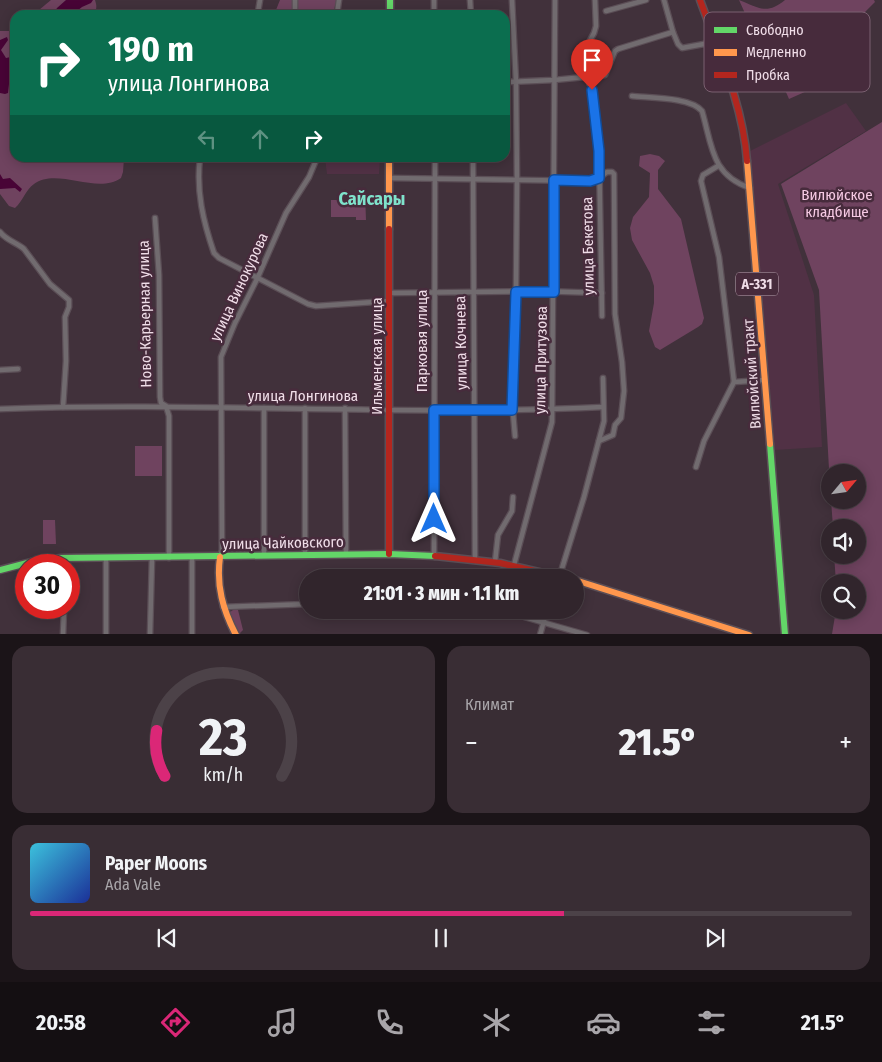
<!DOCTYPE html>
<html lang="ru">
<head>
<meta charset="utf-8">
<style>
	:root { --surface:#31252c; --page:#392d34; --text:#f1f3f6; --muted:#a8a5a9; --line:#4c4248; --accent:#db2777 }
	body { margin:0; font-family:"Fira Sans Condensed",sans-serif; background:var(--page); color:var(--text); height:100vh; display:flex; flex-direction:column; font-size:19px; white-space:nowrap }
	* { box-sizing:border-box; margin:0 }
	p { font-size:16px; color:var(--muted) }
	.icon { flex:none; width:28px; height:28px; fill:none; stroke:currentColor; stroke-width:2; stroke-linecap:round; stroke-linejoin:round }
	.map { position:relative; height:634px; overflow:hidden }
	.sheet { display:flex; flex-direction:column; gap:12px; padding:12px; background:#1b1418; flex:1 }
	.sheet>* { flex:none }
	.hud { position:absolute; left:10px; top:10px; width:500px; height:152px; border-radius:15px; box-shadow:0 2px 12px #0003,0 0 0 1px var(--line); background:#0b6e4f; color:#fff; overflow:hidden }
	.needle { width:32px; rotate:61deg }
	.fabs { position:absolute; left:821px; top:464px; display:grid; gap:10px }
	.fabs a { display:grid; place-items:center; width:45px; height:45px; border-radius:50%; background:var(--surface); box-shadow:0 2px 12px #0003,0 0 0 1px var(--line); font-size:25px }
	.speed { position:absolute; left:15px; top:554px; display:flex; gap:10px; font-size:25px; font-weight:700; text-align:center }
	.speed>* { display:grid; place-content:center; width:65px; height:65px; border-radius:50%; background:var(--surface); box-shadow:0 2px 12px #0003,0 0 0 1px var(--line); line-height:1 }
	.speed .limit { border:8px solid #d22; background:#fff; color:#111 }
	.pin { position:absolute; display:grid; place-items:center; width:42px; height:42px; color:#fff; margin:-51px -21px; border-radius:50% 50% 50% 0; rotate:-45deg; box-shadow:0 0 5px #0007 }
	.pin .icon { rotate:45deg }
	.me { position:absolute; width:55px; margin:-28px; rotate:0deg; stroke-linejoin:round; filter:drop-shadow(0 0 4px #0008) }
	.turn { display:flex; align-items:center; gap:18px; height:105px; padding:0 15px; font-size:22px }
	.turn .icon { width:65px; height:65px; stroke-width:2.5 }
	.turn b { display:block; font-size:35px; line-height:42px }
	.lanes { display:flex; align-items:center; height:48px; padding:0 15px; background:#0003; justify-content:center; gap:25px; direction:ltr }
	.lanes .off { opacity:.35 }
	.big { font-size:38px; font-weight:800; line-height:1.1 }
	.sheet .card { flex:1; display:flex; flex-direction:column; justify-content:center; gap:8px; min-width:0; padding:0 18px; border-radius:15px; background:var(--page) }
	.sheet .dial { align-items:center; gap:0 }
	.dial svg { height:130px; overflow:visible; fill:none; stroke:var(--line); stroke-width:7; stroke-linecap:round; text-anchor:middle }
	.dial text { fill:var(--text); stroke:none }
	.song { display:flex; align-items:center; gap:15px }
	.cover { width:60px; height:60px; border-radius:8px; background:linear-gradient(135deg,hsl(190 70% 55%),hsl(230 70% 35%)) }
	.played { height:5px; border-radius:2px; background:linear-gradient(90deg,var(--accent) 65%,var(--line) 65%) }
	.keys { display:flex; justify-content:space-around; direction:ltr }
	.heat { display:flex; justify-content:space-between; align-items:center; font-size:28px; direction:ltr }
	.sheet .tiles { flex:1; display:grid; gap:12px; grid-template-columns:1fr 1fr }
	.card:last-child { grid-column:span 2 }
	.trip { position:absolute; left:299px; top:569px; width:285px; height:50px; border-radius:25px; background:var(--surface); box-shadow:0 2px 12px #0003,0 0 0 1px var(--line); font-weight:800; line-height:50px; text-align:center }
	.dock { display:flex; height:80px; justify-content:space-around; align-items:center; background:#140f12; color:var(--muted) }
	.dock .icon { width:35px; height:35px }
	.dock .current { color:var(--accent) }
	.dock b { font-size:22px; color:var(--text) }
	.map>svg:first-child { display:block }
</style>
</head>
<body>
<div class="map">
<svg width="882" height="635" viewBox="0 0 882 635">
	<rect width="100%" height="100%" fill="#41313b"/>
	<g fill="#513145">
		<polygon points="846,103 866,131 778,184 814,295 822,447 775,450 750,151"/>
		<polygon points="325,158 380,158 379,174 327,174"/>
	</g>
	<g fill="#6f435f">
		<path d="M 51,0 L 95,0 C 97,6 97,10 93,15 L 33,15 Z"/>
		<polygon points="280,0 337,0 332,15 274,15"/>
		<path d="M 739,0 C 759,8 767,15 785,0 L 874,0 L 875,2 L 844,33 L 863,39 L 869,48 L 865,65 L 789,99 L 782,83 L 776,82 Z"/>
		<path d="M 0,31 L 15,31 L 15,158 L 124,158 L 123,172 L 121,178 C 97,195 57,167 34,184 C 26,189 23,201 15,208 L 9,206 L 0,194 Z"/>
		<polygon points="882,122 882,634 832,634 836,610 858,610 858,582 836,582 834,555 858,555 858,528 833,527 831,500 858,500 858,472 830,472 830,487 819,290 781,184"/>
		<polygon points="650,154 659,156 665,161 658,170 658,189 681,219 704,318 702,324 698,327 660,350 655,347 649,331 654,303 654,286 650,273 632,240 630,228 633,217 649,197 650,173 639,166 640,156"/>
		<polygon points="357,193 365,193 366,220 356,220 356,217 331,217 331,200 357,200"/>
		<rect x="135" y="446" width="27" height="30"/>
		<polygon points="43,520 55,520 56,544 43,544"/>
		<polygon points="233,610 238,610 243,630 239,634 230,616 230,612"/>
	</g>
	<g fill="#480436">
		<polygon points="66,0 93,0 91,3 82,7 77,11 78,13 85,12 90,15 53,15 57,8"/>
		<polygon points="7,37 8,40 1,50 6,58 15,56 15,97 13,93 14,89 12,83 9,84 8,93 5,94 0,93 0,40"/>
		<polygon points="0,174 3,179 10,178 22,189 20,192 15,188 0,189"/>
	</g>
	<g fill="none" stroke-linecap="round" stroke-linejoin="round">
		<g stroke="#5b4e56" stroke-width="7">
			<g id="street">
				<polyline points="470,0 471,15"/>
				<polyline points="512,0 516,82 517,181 516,291 512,401 515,436"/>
				<polyline points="595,0 596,26 594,33 586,48 585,64 585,72 592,90 599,151 602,316"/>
				<polyline points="606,11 646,0"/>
				<polyline points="258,12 260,0"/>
				<polyline points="337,14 339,0"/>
				<polyline points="295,15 295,0"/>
				<polyline points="434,15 434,0"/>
				<polyline points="673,32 678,44 682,48 715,42"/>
				<polyline points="505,82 554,80 605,75 615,51 618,49 673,32 664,0"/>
				<path d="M 632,96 C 650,98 690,97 702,111 C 712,145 711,175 750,188"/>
				<path d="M 200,158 C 196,191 203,221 214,253 L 219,258 L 308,304 L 316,306 L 389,301"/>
				<polyline points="473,158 475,558"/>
				<polyline points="718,166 703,175 701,181 719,257 734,382"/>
				<polyline points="389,178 590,181 599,178 607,172 612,172 614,174 615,314 622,362 624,391 621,418 615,425 613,435 599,441"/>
				<polyline points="155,218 159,275 160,397 161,403 166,406 169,416 169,558"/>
				<path d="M 0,232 C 7,241 16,242 24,249 L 50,284 L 69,300 L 69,307 L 65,317 L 66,361 L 63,407"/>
				<polyline points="389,293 538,291 602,293"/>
				<polyline points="0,370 18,369"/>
				<polyline points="264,408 264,555"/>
				<polyline points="305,408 305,555"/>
				<polyline points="345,408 346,555"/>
				<path d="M 0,409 C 201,401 402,417 603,407"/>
				<polyline points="696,467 704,441 734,382 765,380"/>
				<polyline points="434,555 435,158"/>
				<polyline points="192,557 192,635"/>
				<polyline points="220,557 222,550 221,357 235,323 257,279 286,213 309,177 317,158"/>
				<polyline points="106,558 106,635"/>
				<polyline points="495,562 498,535 512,511 513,497"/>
				<polyline points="514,565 552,422 555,0"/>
				<polyline points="559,578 584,497 604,421 603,378"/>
				<polyline points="223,607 308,604"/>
				<polyline points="487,610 514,614 587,635"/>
				<polyline points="63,635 64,608"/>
				<polyline points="150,635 152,558"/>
				<polyline points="540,635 547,610"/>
			</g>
		</g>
		<g stroke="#5b4e56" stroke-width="9">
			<g id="fast">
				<polyline points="390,0 390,15"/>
				<polyline points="770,444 785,635"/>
				<polyline points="0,570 31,562 61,558 389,554 435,556"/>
			</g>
		</g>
		<g stroke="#5b4e56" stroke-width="9">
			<g id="slow">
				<polyline points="389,158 389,229"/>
				<polyline points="747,161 770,444"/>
				<path d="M 220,557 C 216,586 223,610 236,635"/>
				<polyline points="575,580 749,635"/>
			</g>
		</g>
		<g stroke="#5b4e56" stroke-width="9">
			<g id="jam">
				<path d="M 700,0 C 719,52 743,105 747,161"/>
				<polyline points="389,229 389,554"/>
				<polyline points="435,556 500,563 565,578"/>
			</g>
		</g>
		<use href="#street" stroke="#716b6f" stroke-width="4.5"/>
		<use href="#fast" stroke="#63d668" stroke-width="6"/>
		<use href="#slow" stroke="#ff974d" stroke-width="6"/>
		<use href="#jam" stroke="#b3261e" stroke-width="6"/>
	</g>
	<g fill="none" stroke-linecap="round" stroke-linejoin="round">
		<g stroke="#114b97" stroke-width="12">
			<polyline id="route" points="434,519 434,410 512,410 516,292 554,292 554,180 590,181 599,178 599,151 592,90"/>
		</g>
		<use href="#route" stroke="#1a73e8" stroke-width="9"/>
	</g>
	<g text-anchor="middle" stroke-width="5" stroke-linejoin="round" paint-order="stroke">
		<rect fill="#472b3c" stroke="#bda8b4" stroke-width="1" x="736" y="272.5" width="42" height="23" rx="4"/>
		<g font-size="14" font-weight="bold" fill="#f0dde8">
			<text x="757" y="289">А-331</text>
		</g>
		<g font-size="15" fill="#f6cae4" stroke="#472b3c">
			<text x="837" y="200">Вилюйское<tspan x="837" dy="17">кладбище</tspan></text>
		</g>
		<g font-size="15" fill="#f0dde8" stroke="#472b3c">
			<text transform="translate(588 246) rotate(-91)" y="5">улица Бекетова</text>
			<text transform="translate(239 287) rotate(-65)" y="5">улица Винокурова</text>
			<text transform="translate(145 314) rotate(-91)" y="5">Ново-Карьерная улица</text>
			<text transform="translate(422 341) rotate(-90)" y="5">Парковая улица</text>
			<text transform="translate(461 343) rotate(-91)" y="5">улица Кочнева</text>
			<text transform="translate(377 356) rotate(-90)" y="5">Ильменская улица</text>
			<text transform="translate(541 360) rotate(-89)" y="5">улица Притузова</text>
			<text transform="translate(752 374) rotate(-94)" y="5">Вилюйский тракт</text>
			<text x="303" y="401">улица Лонгинова</text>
			<text transform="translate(283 543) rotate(-1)" y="5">улица Чайковского</text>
		</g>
		<g font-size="18" font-weight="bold" fill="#7fe2cb" stroke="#472b3c">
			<text x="372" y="205">Сайсары</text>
		</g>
	</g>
	<rect x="704" y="12" width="166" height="80" rx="8" fill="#472b3c" stroke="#7a6070" stroke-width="1"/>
	<rect x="714" y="27" width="23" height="6" fill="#63d668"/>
	<rect x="714" y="49" width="23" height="7" fill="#ff974d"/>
	<rect x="714" y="72" width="23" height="6" fill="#b3261e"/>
	<g font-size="14" fill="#f0dde8">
		<text x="746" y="35">Свободно</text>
		<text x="746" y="57">Медленно</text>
		<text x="746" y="80">Пробка</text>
	</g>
</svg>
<div class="fabs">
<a><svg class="needle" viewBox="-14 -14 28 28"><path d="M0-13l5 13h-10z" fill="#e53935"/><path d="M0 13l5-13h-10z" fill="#a8a5a9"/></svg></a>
<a><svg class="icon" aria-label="sound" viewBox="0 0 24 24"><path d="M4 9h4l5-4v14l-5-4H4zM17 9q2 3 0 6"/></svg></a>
<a><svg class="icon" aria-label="search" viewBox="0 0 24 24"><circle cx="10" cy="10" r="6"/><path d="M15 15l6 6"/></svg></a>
</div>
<div class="speed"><div class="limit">30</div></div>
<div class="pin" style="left:592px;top:90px;background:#d93025"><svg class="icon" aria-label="arrive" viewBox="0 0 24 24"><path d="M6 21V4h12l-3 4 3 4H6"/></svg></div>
<svg class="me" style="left:434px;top:519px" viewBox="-20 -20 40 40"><path d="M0-17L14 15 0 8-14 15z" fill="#1a73e8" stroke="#fff" stroke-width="4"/></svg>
<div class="trip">21:01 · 3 мин · 1.1 km</div>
<div class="hud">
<div class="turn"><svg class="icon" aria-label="right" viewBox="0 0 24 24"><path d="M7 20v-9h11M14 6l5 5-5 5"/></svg><div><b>190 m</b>улица Лонгинова</div></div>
<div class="lanes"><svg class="icon off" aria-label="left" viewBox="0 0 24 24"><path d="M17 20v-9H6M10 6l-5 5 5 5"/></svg><svg class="icon off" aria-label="ahead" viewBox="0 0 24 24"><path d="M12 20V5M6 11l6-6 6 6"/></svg><svg class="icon" aria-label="right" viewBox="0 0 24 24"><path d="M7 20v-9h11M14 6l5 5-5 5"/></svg></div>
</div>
</div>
<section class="sheet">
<div class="tiles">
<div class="card dial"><svg viewBox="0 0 100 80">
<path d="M14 69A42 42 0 1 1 86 69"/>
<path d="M14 69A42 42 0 0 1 9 41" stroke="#db2777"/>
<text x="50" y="56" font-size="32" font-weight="700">23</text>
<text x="50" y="72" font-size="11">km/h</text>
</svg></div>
<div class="card"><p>Климат</p>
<div class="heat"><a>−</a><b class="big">21.5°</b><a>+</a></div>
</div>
<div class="card">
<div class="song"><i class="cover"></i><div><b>Paper Moons</b><p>Ada Vale</p></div></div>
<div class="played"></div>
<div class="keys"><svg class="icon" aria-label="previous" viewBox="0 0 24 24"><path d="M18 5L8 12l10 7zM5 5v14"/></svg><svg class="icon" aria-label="pause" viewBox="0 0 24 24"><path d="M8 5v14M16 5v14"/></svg><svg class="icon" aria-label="next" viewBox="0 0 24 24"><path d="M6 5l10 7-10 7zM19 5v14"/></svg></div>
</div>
</div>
</section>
<nav class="dock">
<b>20:58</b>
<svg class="icon current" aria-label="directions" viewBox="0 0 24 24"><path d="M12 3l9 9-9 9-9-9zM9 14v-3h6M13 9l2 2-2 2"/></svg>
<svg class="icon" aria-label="music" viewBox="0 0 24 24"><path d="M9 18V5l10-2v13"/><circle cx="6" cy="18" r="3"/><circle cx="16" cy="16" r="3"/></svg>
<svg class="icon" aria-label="phone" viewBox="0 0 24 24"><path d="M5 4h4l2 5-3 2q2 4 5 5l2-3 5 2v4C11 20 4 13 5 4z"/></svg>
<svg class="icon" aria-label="climate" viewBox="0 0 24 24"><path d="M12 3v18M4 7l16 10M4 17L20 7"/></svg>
<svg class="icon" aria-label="car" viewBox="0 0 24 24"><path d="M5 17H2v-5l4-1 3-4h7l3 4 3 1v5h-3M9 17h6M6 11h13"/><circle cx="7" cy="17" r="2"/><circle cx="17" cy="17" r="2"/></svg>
<svg class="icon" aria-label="filters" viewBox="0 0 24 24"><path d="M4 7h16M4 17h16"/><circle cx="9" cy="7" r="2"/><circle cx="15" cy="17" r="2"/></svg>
<b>21.5°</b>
</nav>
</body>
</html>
